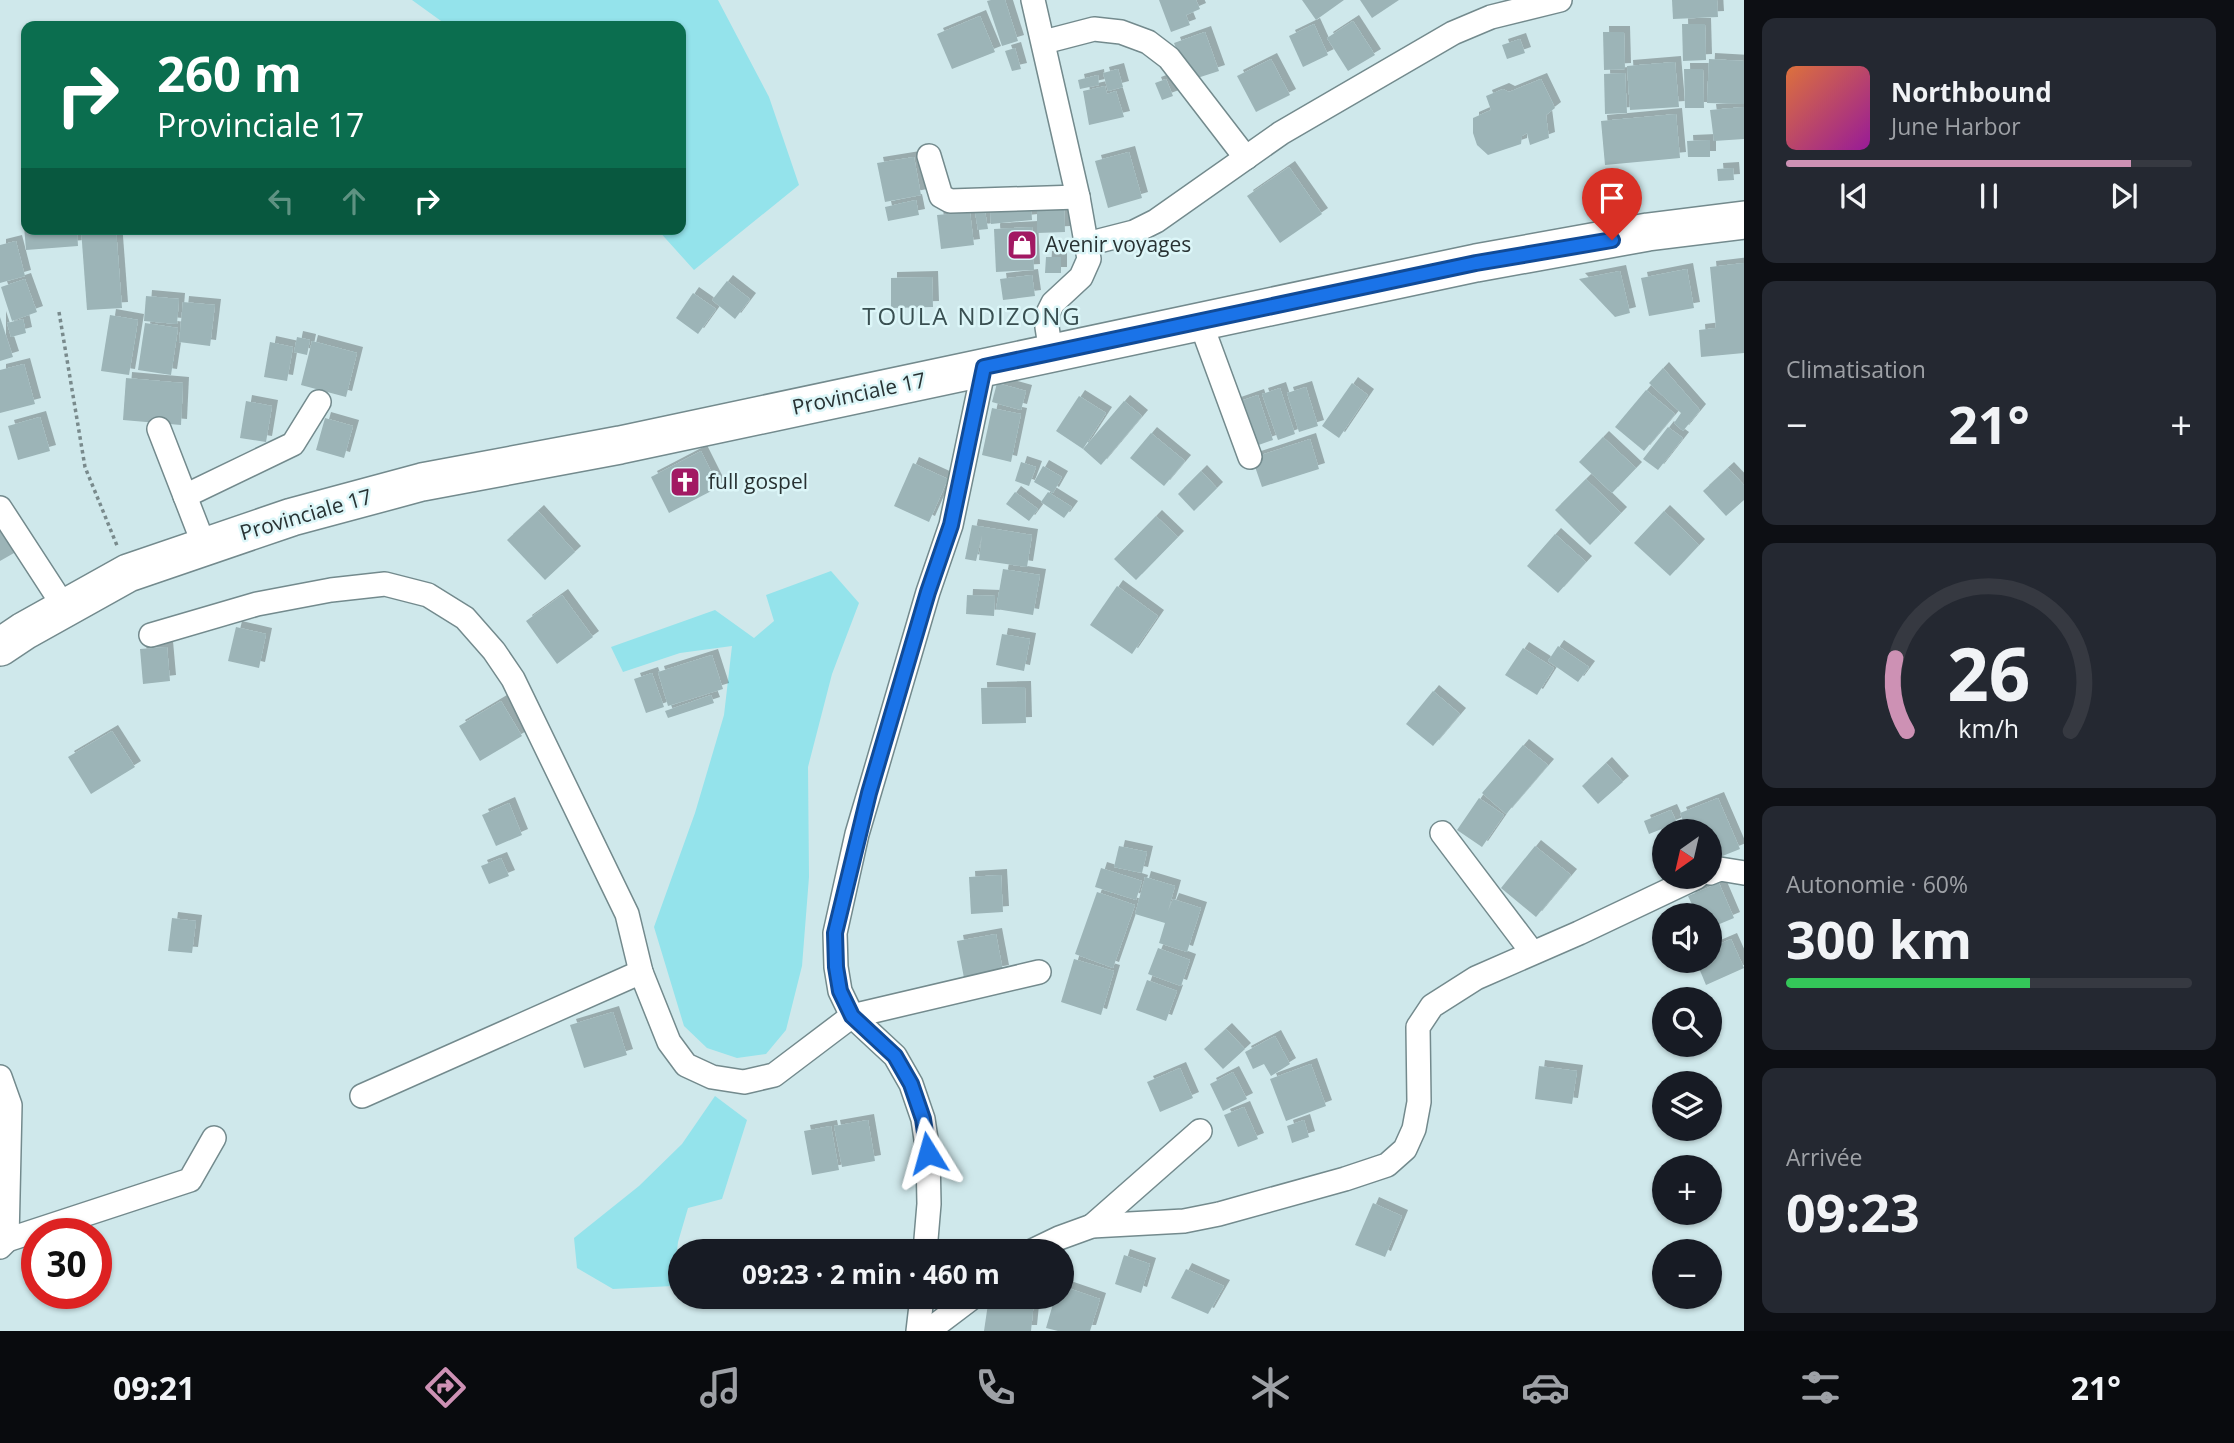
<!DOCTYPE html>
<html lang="fr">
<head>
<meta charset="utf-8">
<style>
	:root { --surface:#171b24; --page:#242831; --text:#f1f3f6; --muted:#9ea1a6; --line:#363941; --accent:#cd91b4 }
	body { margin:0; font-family:"Open Sans",sans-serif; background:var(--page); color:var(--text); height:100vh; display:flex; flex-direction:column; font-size:26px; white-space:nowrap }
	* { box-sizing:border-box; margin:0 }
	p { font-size:23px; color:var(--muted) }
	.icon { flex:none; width:38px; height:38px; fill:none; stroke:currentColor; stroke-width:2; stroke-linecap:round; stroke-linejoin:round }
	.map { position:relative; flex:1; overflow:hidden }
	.side { display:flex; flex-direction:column; gap:18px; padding:18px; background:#0d0f14; width:490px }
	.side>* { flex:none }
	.top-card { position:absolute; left:21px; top:21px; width:665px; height:214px; border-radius:14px; box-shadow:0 2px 5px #0004; background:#0b6e4f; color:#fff; overflow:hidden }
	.needle { width:46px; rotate:214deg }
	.fabs { position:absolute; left:1652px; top:819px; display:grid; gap:14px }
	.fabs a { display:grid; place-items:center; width:70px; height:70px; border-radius:50%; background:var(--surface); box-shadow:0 2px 5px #0004; font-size:35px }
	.speed { position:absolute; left:21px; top:1218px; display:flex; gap:14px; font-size:35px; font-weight:700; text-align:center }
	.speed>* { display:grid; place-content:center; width:91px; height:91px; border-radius:50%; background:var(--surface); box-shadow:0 2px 5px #0004; line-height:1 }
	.speed .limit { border:10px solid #d22; background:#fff; color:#111 }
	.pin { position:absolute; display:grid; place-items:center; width:60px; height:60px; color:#fff; margin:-72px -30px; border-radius:50% 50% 50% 0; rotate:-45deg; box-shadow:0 0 7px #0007 }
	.pin .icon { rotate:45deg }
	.me { position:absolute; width:77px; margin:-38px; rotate:352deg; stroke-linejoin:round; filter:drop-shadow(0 0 5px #0008) }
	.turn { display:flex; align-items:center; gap:24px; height:147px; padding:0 21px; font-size:32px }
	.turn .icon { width:91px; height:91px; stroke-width:2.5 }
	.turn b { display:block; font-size:49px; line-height:60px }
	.lanes { display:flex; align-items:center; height:66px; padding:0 21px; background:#0003; justify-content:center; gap:35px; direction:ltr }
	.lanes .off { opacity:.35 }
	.big { font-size:52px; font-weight:700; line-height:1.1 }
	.side .card { flex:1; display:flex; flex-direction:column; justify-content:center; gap:10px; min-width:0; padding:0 24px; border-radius:14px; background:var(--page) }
	.side .dial { align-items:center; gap:0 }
	.dial svg { height:182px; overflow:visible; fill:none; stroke:var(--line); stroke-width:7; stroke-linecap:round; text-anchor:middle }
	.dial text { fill:var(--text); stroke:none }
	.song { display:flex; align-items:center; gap:21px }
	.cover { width:84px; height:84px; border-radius:10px; background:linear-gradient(135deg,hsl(20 70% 55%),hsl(300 70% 35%)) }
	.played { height:7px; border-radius:4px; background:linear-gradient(90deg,var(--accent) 85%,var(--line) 85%) }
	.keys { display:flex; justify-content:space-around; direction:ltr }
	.heat { display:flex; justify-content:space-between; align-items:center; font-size:38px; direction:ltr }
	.charge { height:10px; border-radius:5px; background:linear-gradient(90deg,#34c759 60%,var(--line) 0) }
	.trip { position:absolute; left:668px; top:1239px; width:406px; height:70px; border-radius:35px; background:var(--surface); box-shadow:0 2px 5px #0004; font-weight:700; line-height:70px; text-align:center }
	.dock { display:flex; height:112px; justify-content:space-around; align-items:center; background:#090b0e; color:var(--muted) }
	.dock .icon { width:49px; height:49px }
	.dock .current { color:var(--accent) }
	.dock b { font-size:32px; color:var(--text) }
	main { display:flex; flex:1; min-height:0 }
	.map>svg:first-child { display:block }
</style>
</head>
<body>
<main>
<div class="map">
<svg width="1744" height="1331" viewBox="0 0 1744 1331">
	<defs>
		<filter id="shadow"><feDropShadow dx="6" dy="-6" stdDeviation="0" flood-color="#0004"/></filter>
	</defs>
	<rect width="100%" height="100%" fill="#cfe8eb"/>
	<g fill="#94e3eb">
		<polygon points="412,0 718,0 769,97 799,185 694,270 657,229 681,229 681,26 448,26"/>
		<polygon points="831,571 859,603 832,674 808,767 809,877 802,966 786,1030 766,1054 737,1058 707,1048 684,1026 654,927 695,813 724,715 732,646 680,653 623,672 611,647 715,610 754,638 774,621 766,595"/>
		<polygon points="715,1096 747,1120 722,1199 688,1208 678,1242 673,1286 613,1289 577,1268 574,1238 639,1186 682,1144"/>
	</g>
	<g fill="#9cb4b7" filter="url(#shadow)">
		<polygon points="991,0 1005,0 1018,41 1002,46 987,1"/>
		<polygon points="1159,0 1196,0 1200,9 1186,15 1190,25 1171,32"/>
		<polygon points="1302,0 1344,0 1316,20"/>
		<polygon points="1360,0 1399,0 1372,18"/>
		<polygon points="1672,0 1717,0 1718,17 1673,19"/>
		<polygon points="980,16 995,52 952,69 937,34"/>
		<polygon points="1353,21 1375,55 1348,71 1327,38"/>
		<polygon points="1314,24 1328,55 1303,67 1289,36"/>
		<polygon points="1682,24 1705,24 1706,60 1683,61"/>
		<polygon points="1205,32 1219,71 1188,81 1174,43"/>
		<polygon points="1603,32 1624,32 1625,69 1604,70"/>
		<polygon points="1520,39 1525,53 1507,59 1502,45"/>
		<polygon points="1015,48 1021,69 1012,71 1005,51"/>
		<polygon points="1271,59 1290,95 1256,112 1237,76"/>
		<polygon points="1709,59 1744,61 1744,104 1707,103"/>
		<polygon points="1675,62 1679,107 1630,110 1627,66"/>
		<polygon points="1118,69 1123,87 1108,91 1103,73"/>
		<polygon points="1684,69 1703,69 1704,108 1685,108"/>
		<polygon points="1625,73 1627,113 1605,114 1604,74"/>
		<polygon points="1098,75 1099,85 1080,89 1078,80"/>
		<polygon points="1166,79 1173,96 1162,100 1155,83"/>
		<polygon points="1541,79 1555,108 1546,115 1549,138 1530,145 1527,133 1522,136 1521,144 1488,155 1477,145 1473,133 1473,118 1491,110 1486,96 1503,89 1509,92"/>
		<polygon points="1105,86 1107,94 1116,91 1124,117 1089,125 1083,91"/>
		<polygon points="1744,107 1744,139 1714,141 1710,110"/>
		<polygon points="1676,114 1680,158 1605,165 1601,121"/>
		<polygon points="1710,140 1710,157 1688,157 1687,141"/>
		<polygon points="1129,152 1142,198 1108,208 1095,161"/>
		<polygon points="914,157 921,195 885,202 877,163"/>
		<polygon points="1289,167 1322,214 1280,243 1247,196"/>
		<polygon points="1733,168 1734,180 1718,181 1717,169"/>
		<polygon points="916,200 919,215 888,221 885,207"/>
		<polygon points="22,201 26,201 26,229 77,229 78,246 26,250"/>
		<polygon points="1031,204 1032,220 991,224 990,209"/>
		<polygon points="1064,204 1065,232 1037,233 1037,205"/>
		<polygon points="985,211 988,229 978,230 975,212"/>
		<polygon points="970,212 974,245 941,249 937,215"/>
		<polygon points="1032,227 1034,270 996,272 994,229"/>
		<polygon points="81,229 116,229 122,308 87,310"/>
		<polygon points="16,241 25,276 0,283 0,245"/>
		<polygon points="1046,257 1061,257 1061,273 1045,273"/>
		<polygon points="1744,263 1744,353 1701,357 1699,330 1716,328 1710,267"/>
		<polygon points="1687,269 1694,308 1649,316 1641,278"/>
		<polygon points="1620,271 1630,313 1615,317 1579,279"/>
		<polygon points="1032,275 1035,296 1003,300 1000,279"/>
		<polygon points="932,277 933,307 891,308 891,278"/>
		<polygon points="25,279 37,312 12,321 1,287"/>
		<polygon points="727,281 750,299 735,319 712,300"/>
		<polygon points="693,293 716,309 698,334 676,318"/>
		<polygon points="146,296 179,299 177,324 144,321"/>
		<polygon points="183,302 215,305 210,346 179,342"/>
		<polygon points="110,315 138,320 129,375 101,371"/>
		<polygon points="0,317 13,357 0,361"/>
		<polygon points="23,319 26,333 11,337 7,323"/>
		<polygon points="145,323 178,328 171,375 138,370"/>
		<polygon points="297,337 310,340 307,355 294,352"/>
		<polygon points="312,341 357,353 346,397 301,385"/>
		<polygon points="270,342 293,347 287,381 264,377"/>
		<polygon points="24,364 35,404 0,413 0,370"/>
		<polygon points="1663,368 1700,410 1683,431 1674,423 1681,413 1649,383"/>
		<polygon points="126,378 183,383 181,425 123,420"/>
		<polygon points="997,383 1026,391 1021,410 992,402"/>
		<polygon points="1352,383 1368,395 1339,438 1322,426"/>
		<polygon points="1306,387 1318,426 1299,432 1287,393"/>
		<polygon points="1280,388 1295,434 1278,440 1262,394"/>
		<polygon points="1646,390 1675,414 1644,451 1615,427"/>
		<polygon points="1258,395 1273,440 1250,448 1235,403"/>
		<polygon points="1079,396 1106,413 1083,449 1056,431"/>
		<polygon points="246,401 272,406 266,442 240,438"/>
		<polygon points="1124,401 1142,416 1101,465 1083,449"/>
		<polygon points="992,408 1021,414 1011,462 982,455"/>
		<polygon points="40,417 50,451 18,460 8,426"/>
		<polygon points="325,418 353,426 344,458 316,450"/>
		<polygon points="1668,427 1683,438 1658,470 1643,459"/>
		<polygon points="1151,433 1185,461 1164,486 1130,458"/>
		<polygon points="1603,437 1636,468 1612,493 1579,462"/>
		<polygon points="1310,439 1319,469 1262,487 1252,458"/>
		<polygon points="701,451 719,487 669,513 651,477"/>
		<polygon points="1021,462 1036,467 1029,486 1015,481"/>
		<polygon points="913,463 948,479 929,522 894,506"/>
		<polygon points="1043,466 1062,477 1053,493 1034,482"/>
		<polygon points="1728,468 1744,485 1744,500 1726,516 1703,491"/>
		<polygon points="1201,471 1217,488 1194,511 1178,494"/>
		<polygon points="1586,479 1621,513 1590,545 1555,510"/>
		<polygon points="1015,492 1038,509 1029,521 1006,504"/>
		<polygon points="1048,492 1072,507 1064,518 1041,502"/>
		<polygon points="538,511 575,552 545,580 507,540"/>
		<polygon points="1664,511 1699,545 1670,576 1634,543"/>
		<polygon points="0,512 21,549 0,561"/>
		<polygon points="1156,516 1178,537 1136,580 1114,559"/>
		<polygon points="972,525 1032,535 1027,567 979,560 982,535 976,561 965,559"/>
		<polygon points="1555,534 1586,562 1558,593 1527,566"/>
		<polygon points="1003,569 1040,575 1033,615 996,609"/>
		<polygon points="1117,586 1158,616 1132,654 1090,625"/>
		<polygon points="562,595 593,637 557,664 526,621"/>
		<polygon points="967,595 995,596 994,616 966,614"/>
		<polygon points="236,627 266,634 259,668 228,661"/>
		<polygon points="1002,634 1030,639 1024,671 996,665"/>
		<polygon points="1558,646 1589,667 1578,682 1548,661"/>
		<polygon points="167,647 170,681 143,684 140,649"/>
		<polygon points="1523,648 1554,668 1537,695 1505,675"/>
		<polygon points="712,655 723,689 668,706 658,672"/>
		<polygon points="652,673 664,707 646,713 634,679"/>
		<polygon points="1025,687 1026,723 982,724 981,688"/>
		<polygon points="1433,691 1460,714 1433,746 1406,724"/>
		<polygon points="711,695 714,703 668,718 665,711"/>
		<polygon points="501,701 522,736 480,761 459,726"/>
		<polygon points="112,731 135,767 91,794 68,757"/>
		<polygon points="1523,745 1548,765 1506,814 1482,793"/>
		<polygon points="1606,763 1623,782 1598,804 1582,786"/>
		<polygon points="1479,798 1504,815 1482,847 1457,830"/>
		<polygon points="1718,798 1740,849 1710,861 1710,831 1687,831 1680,813"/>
		<polygon points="509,803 522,835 496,846 482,815"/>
		<polygon points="1671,810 1677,823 1649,834 1644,821"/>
		<polygon points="1119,846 1147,852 1142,873 1114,867"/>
		<polygon points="1535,846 1571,875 1536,917 1501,888"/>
		<polygon points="501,858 509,876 489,884 481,866"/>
		<polygon points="1101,868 1142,881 1136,900 1095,887"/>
		<polygon points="1001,875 1003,912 971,914 969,877"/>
		<polygon points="1145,877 1175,886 1168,911 1173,899 1201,908 1187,952 1159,943 1165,923 1135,914"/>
		<polygon points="1719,883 1734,918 1710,928 1710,915 1697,915 1688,896"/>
		<polygon points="1097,892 1135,905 1113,968 1075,954"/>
		<polygon points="172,918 196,921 192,953 168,951"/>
		<polygon points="996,934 1003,971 964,978 957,941"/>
		<polygon points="1731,939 1744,968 1706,985 1696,961 1710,961 1710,948"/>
		<polygon points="1158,948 1190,960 1181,986 1148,974"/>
		<polygon points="1074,959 1114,971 1101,1015 1061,1002"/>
		<polygon points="1147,980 1177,991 1166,1021 1136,1010"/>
		<polygon points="613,1012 627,1055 584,1068 570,1025"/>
		<polygon points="1226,1029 1245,1049 1223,1069 1204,1049"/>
		<polygon points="1275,1036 1290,1064 1271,1076 1264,1064 1253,1069 1245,1052"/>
		<polygon points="1311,1064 1326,1106 1286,1121 1270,1079"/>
		<polygon points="1539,1066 1577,1071 1572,1104 1535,1099"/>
		<polygon points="1180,1068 1193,1098 1160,1112 1147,1082"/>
		<polygon points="1233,1072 1247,1099 1223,1111 1210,1084"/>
		<polygon points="1244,1107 1258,1139 1238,1147 1224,1115"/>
		<polygon points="868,1120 875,1161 842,1167 834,1126"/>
		<polygon points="1304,1120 1309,1137 1292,1143 1287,1126"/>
		<polygon points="831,1126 839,1170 812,1175 804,1131"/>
		<polygon points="1373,1203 1402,1216 1385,1257 1355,1245"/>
		<polygon points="1124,1255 1150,1264 1141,1293 1115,1284"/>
		<polygon points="1186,1269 1224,1286 1208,1314 1171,1298"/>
		<polygon points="1062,1286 1100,1299 1090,1331 1058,1331 1046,1328 1055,1297 1062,1297"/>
		<polygon points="989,1297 1034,1301 1031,1331 984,1331"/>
	</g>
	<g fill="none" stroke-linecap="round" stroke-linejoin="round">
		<g stroke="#738a8d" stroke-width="26">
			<g id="street">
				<polyline points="1033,0 1078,197 1089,259 1081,277 1053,303 1048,313 1047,327 1051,353"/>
				<polyline points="1044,42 1094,29 1121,32 1148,42 1169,58 1246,158"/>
				<polyline points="929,156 941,196 950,201 1078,197"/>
				<polyline points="1087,244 1134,232 1156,221 1281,133 1453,33 1491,17 1560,0"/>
				<polyline points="1200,321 1250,457"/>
				<polyline points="159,429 204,545"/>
				<polyline points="185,496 293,444 319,402"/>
				<polyline points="0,508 65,608"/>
				<polyline points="151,635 257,604 331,590 385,584 428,595 465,618 494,651 513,679 627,914 641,972 669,1042 686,1065 712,1077 744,1082 774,1075 852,1016 1039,972"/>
				<polyline points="1442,833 1532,952"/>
				<polyline points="1710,873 1720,869 1744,873"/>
				<polyline points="0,1077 10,1105 7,1240 0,1247"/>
				<polyline points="362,1096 641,972"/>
				<polyline points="1092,1226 1200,1131"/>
				<polyline points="7,1240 190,1180 214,1138"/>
				<polyline points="925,1251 929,1204 928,1153 923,1119 911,1084 895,1056 852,1016 840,991 836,967 835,933 857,834 875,773 928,592 951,525 984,367"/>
				<polyline points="1032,1251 1059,1238 1092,1226 1184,1221 1219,1214 1345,1179 1387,1165 1405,1149 1414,1129 1419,1102 1418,1027 1432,1006 1476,978 1579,933 1697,877"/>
				<polyline points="918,1331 922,1297"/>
				<polyline points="928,1331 973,1297"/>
			</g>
		</g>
		<g stroke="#738a8d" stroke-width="40">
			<polyline id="primary" points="0,647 24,631 128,573 292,517 422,482 620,445 1476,263 1648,232 1744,220"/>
		</g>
		<polyline stroke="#798a8c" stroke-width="3.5" stroke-dasharray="3.5 3.5" stroke-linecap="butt" points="59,312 85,467 118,548"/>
		<use href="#street" stroke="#fff" stroke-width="23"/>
		<use href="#primary" stroke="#fff" stroke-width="37"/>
	</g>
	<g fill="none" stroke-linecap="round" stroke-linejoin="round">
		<g stroke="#114b97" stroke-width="18">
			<polyline id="route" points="928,1153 923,1119 911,1084 895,1056 852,1016 840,991 836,967 835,933 869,793 928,592 951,525 984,367 1476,263 1612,240"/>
		</g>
		<use href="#route" stroke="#1a73e8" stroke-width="12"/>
	</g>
	<defs>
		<g id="shop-square" transform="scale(1.575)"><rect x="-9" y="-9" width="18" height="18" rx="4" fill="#a21963" stroke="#dcf6f8"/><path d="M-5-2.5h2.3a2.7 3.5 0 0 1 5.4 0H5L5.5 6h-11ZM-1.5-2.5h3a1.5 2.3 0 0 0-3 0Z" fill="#fff"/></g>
		<g id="church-square" transform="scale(1.575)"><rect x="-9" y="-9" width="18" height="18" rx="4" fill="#a21963" stroke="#dcf6f8"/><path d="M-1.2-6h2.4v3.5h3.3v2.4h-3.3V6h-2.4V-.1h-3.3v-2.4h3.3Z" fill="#fff"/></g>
	</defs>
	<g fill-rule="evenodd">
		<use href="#shop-square" x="1022" y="245"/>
		<use href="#church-square" x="685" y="482"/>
	</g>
	<g text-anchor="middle" stroke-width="5" stroke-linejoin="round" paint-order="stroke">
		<g font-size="21" fill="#283233" stroke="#dcf6f8" text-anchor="start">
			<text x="1045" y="252">Avenir voyages</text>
			<text x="708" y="489">full gospel</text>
		</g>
		<g font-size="21" fill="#283233" stroke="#dcf6f8">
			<text transform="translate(859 394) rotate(-12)" y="7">Provinciale 17</text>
			<text transform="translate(306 515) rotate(-16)" y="7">Provinciale 17</text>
		</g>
		<g font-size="24" letter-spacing="2" fill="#394f51" stroke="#dcf6f8">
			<text x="972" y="325">TOULA NDIZONG</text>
		</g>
	</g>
</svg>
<div class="fabs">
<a><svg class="needle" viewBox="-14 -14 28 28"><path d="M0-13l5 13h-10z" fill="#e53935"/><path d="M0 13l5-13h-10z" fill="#9ea1a6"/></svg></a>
<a><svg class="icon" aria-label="sound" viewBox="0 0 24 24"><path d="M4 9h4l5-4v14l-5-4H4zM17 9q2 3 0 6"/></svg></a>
<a><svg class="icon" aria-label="search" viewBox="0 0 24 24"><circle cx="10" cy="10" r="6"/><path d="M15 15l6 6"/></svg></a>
<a><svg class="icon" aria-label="layers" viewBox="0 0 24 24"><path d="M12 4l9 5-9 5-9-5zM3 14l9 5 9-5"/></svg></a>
<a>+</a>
<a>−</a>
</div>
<div class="speed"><div class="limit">30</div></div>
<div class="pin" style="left:1612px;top:240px;background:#d93025"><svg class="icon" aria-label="arrive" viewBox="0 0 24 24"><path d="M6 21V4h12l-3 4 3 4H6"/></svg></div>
<svg class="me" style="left:928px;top:1153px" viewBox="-20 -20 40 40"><path d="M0-17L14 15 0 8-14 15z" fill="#1a73e8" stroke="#fff" stroke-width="4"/></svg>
<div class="trip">09:23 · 2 min · 460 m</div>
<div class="top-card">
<div class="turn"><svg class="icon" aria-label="right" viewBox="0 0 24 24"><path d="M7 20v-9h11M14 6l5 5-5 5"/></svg><div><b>260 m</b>Provinciale 17</div></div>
<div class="lanes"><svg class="icon off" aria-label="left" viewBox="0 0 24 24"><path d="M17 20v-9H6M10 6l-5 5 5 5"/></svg><svg class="icon off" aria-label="ahead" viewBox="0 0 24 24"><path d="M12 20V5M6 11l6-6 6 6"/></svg><svg class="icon" aria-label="right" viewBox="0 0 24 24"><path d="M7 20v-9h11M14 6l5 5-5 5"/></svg></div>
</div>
</div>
<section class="side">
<div class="card">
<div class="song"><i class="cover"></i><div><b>Northbound</b><p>June Harbor</p></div></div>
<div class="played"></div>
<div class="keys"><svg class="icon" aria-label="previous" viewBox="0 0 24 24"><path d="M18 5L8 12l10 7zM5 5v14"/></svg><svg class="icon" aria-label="pause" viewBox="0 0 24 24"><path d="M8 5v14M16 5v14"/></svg><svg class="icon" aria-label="next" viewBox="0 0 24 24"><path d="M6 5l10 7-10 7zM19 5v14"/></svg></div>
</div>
<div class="card"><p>Climatisation</p>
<div class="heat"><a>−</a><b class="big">21°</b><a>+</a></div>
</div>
<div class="card dial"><svg viewBox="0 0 100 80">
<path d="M14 69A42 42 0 1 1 86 69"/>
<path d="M14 69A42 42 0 0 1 9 37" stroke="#cd91b4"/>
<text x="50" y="56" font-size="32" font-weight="700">26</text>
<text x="50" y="72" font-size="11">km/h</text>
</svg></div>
<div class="card"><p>Autonomie · 60%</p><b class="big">300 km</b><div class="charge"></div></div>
<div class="card"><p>Arrivée</p><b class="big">09:23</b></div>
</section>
</main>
<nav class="dock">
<b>09:21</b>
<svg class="icon current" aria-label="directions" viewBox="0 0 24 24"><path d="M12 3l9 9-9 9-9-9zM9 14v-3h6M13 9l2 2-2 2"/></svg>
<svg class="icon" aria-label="music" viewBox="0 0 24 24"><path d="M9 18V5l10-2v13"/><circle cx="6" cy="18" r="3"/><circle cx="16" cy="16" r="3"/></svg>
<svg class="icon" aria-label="phone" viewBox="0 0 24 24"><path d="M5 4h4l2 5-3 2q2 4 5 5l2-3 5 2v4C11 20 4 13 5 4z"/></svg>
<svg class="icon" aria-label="climate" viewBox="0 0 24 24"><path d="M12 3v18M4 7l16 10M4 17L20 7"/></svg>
<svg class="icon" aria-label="car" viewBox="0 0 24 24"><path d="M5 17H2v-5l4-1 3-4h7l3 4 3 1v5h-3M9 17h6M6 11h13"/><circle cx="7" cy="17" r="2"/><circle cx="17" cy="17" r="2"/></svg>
<svg class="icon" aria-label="filters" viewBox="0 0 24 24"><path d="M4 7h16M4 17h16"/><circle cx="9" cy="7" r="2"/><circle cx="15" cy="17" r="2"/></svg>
<b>21°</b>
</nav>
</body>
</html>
